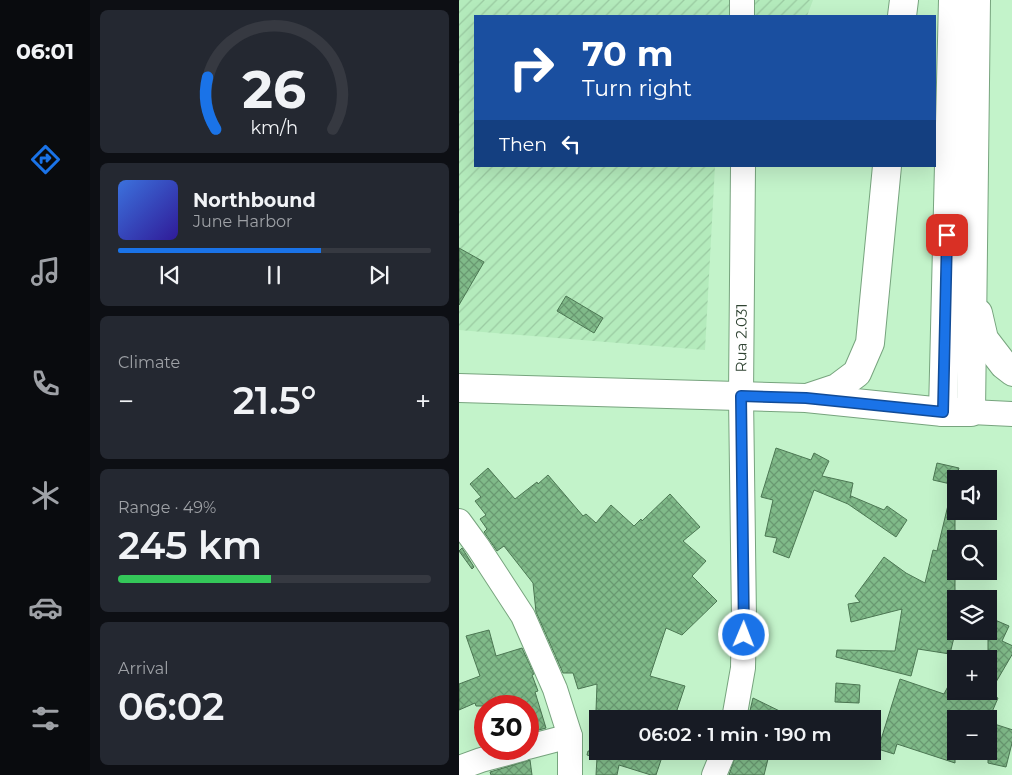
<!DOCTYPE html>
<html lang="en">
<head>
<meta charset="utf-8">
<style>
	:root { --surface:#171b24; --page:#242831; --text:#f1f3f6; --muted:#9ea1a6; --line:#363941; --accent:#1a73e8 }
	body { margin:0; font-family:Montserrat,sans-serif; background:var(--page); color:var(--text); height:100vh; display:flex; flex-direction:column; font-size:19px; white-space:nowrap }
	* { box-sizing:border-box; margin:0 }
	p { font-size:16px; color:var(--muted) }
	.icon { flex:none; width:28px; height:28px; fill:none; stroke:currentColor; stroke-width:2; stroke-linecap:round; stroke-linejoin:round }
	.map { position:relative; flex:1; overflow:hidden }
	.panel { display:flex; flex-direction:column; gap:10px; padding:10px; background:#0d0f14; width:369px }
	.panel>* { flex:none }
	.hud { position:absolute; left:15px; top:15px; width:462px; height:152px; border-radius:0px; box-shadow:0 5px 20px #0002; background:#1a4fa0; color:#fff; overflow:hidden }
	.fabs { position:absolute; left:488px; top:470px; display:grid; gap:10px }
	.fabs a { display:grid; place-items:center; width:50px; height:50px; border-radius:0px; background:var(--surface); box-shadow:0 5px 20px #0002; font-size:25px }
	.speed { position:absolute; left:15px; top:695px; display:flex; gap:10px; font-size:25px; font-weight:700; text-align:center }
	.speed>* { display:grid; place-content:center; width:65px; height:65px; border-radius:50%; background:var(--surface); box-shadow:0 5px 20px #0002; line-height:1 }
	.speed .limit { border:8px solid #d22; background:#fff; color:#111 }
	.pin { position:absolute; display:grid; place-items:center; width:42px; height:42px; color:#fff; margin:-21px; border-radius:10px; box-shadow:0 2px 8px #0006 }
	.me { position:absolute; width:55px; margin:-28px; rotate:1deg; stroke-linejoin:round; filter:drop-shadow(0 0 4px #0008) }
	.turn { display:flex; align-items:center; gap:18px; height:105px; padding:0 25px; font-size:22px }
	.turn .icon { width:65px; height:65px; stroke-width:2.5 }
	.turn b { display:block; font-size:35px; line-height:42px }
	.then { display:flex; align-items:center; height:48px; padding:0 25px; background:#0003; gap:10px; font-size:19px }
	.big { font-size:38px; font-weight:600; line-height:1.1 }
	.panel .widget { flex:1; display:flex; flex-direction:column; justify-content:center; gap:8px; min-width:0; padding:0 18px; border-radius:8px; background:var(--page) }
	.panel .dial { align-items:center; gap:0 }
	.dial svg { height:130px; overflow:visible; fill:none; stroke:var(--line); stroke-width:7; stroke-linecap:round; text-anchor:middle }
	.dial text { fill:var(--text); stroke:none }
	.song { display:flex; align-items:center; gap:15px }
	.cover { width:60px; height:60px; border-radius:8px; background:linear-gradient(135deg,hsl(220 70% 55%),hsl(250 70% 35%)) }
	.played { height:5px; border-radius:2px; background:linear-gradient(90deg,var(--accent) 65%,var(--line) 65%) }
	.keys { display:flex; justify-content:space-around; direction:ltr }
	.heat { display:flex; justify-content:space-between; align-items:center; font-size:28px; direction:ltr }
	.charge { height:8px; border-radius:4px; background:linear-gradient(90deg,#34c759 49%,var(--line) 0) }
	.trip { position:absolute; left:130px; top:710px; width:292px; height:50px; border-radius:0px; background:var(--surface); box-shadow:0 5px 20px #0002; font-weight:600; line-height:50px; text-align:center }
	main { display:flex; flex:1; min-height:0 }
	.dock { display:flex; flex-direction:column; width:90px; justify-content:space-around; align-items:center; background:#090b0e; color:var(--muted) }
	.dock .icon { width:35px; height:35px }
	.dock .current { color:var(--accent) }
	.dock b { font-size:22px; color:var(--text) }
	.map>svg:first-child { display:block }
</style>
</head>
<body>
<main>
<nav class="dock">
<b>06:01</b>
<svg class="icon current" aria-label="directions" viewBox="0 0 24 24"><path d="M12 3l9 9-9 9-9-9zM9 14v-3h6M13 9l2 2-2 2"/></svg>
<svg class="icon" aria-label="music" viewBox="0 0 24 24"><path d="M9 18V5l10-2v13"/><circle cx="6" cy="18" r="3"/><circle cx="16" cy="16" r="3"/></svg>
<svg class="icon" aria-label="phone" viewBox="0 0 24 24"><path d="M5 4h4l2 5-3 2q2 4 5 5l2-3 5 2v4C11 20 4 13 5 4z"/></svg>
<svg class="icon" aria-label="climate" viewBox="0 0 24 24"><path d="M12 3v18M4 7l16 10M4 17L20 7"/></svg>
<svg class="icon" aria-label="car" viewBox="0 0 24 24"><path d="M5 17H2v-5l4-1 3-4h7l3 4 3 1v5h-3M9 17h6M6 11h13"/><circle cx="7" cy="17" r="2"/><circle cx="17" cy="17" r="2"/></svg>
<svg class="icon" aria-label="filters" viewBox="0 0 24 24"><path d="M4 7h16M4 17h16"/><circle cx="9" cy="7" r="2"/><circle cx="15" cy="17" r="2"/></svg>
</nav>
<section class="panel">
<div class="widget dial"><svg viewBox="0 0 100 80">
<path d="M14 69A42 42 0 1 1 86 69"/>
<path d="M14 69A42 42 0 0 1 9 37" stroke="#1a73e8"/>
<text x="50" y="56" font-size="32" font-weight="700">26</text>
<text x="50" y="72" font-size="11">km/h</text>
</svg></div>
<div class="widget">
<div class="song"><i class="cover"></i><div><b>Northbound</b><p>June Harbor</p></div></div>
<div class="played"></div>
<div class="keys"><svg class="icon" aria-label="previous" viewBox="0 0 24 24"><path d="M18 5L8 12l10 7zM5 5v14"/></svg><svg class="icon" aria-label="pause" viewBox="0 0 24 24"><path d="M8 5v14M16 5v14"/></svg><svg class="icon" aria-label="next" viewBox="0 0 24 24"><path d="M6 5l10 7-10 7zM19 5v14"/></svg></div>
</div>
<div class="widget"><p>Climate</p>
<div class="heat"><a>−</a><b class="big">21.5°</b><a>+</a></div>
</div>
<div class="widget"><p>Range · 49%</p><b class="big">245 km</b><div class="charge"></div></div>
<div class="widget"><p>Arrival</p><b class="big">06:02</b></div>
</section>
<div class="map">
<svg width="554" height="775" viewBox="0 0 554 775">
	<defs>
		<pattern id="industrial-furrows" width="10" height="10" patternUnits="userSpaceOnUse" patternTransform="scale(1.25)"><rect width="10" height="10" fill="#b4ebbc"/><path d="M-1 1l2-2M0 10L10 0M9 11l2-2" fill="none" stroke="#9bcba2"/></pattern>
		<pattern id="building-cross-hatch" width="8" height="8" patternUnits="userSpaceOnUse" patternTransform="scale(1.25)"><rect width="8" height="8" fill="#80ba89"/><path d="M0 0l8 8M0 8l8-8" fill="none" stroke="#699971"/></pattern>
	</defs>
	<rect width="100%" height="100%" fill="#c3f3ca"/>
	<polygon fill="url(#industrial-furrows)" points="0,0 354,0 348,16 16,16 16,166 256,166 246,350 0,330"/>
	<g fill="url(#building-cross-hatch)" stroke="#4c7753">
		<polygon points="0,248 25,262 0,305"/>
		<polygon points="107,296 144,318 135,333 98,311"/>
		<polygon points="317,448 352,460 355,453 370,461 363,476 394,483 391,498 392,496 425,510 428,506 448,520 437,537 389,504 355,490 330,558 314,552 318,538 306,536 314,500 302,497"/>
		<polygon points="478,463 500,468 496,479 496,485 474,480"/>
		<polygon points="29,468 56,499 78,482 79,484 89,475 124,516 127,514 137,523 152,505 175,526 182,519 183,521 211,494 241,527 224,541 247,561 233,576 258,601 223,635 207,628 191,676 226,686 215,719 182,719 137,711 138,684 119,689 114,673 104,673 77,612 74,583 45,546 38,551 25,532 28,529 21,519 27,515 16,501 22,497 11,484"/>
		<polygon points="490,501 496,502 496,633 491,654 459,649 452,676 377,657 378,650 436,651 443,609 392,622 389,604 401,602 396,596 425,557 447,573 466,583 474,550 478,551"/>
		<polygon points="3,548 15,567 13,569 0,551"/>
		<polygon points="529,617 550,626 543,641 554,646 554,653 530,694 539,698 530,719 496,719 496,763 438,744 435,754 419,749 441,679 485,694 496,673 496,691 529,691"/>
		<polygon points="30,630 37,656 63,648 75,674 73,675 79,691 76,692 87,728 69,733 69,706 17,706 16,703 0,710 0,684 21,676 7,636"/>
		<polygon points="509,651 528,659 505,659"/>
		<polygon points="377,683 401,685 400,703 376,702"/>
		<polygon points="294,698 337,719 289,719"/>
		<polygon points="529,722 554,730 554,739 547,767 529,763"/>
		<polygon points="129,751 205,751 197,775 192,775 160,765 158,775 137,775 138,758 128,755"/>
		<polygon points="278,751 311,751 305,775 270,775"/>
		<polygon points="71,760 73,775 32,775 31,772"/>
	</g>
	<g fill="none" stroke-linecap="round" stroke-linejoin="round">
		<g stroke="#77a47e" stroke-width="26">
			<g id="minor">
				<polyline points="283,0 283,16"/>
				<polyline points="512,412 554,414"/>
				<polyline points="0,521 19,547 64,616 96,689 111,736 111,775"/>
				<path id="s1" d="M 275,719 L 284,668 L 285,619 L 282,396 L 284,166"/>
				<polyline points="69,747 111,736"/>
				<polyline points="0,768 22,760 63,749"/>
				<polyline points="255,775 265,751"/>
			</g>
		</g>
		<g stroke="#77a47e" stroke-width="30">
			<g id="highway">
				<polyline points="443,16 445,0"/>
				<polyline points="519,313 525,339 545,365 554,372"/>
				<polyline points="0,388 347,398 484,412 512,412 517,0"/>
				<polyline points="351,397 378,388 398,373 411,343 428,166"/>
				<polyline points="484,412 494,0"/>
			</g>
		</g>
		<use href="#minor" stroke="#fff" stroke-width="24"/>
		<use href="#highway" stroke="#fff" stroke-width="28"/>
	</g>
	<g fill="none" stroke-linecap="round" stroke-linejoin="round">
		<g stroke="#114b97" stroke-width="12">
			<polyline id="route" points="285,635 282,396 347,398 484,412 488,235"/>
		</g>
		<use href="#route" stroke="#1a73e8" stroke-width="9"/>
	</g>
	<g text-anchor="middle" stroke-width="4" stroke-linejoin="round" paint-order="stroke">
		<g font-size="15" fill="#2f4332" stroke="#fff">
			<text dy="5" stroke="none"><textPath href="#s1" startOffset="382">Rua 2.031</textPath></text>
		</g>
	</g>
</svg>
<div class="fabs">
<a><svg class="icon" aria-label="sound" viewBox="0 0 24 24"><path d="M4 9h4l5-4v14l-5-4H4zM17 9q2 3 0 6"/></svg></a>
<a><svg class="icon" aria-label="search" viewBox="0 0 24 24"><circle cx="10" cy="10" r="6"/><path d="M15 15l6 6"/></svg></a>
<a><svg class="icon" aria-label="layers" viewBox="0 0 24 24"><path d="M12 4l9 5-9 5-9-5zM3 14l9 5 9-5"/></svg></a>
<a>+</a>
<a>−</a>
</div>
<div class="speed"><div class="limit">30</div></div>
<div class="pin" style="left:488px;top:235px;background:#d93025"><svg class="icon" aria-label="arrive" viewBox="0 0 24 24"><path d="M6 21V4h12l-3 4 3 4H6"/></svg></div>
<svg class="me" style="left:285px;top:635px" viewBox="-20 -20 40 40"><circle r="17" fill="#1a73e8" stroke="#fff" stroke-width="3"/><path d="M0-11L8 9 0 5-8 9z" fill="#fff"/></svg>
<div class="trip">06:02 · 1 min · 190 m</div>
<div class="hud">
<div class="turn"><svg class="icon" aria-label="right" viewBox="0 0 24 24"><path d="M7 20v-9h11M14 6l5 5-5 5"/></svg><div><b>70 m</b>Turn right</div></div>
<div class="then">Then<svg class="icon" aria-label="left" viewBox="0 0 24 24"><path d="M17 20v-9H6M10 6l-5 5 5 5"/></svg></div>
</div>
</div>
</main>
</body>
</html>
